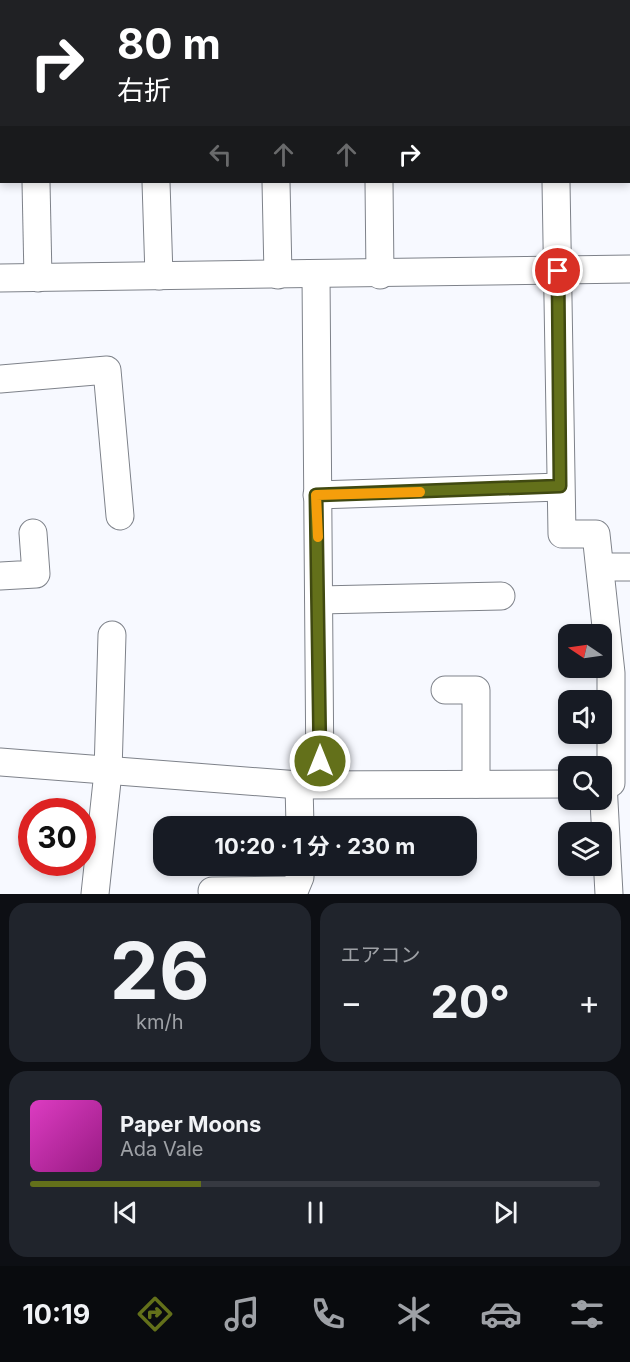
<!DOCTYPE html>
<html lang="ja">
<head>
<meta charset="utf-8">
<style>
	:root { --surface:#171b24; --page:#20242c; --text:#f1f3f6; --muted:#9ea1a6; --line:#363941; --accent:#63701a }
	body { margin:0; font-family:Inter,"Noto Sans JP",sans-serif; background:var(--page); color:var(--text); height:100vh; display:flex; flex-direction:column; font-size:22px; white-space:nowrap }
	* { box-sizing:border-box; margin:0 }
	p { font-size:20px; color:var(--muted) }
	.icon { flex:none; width:33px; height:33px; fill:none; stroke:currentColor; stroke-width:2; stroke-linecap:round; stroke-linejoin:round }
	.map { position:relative; height:894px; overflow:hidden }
	.panel { display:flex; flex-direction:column; gap:9px; padding:9px; background:#0d0f14; flex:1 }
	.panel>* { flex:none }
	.banner { position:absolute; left:0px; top:0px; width:630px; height:183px; box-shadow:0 3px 9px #0003; background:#202124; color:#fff; overflow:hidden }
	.needle { width:39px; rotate:283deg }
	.controls { position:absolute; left:558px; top:624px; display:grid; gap:12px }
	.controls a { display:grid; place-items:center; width:54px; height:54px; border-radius:12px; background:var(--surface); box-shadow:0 3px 9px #0003; font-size:30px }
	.speed { position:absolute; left:18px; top:798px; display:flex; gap:12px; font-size:30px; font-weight:700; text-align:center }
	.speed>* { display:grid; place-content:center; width:78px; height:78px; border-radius:50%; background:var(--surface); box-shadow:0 3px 9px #0003; line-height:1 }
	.speed .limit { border:9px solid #d22; background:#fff; color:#111 }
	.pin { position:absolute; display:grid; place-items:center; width:51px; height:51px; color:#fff; margin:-26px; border:3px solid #fff; border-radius:50%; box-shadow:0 2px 6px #0007 }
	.me { position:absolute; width:66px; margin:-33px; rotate:0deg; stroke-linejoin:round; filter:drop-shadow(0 0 4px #0008) }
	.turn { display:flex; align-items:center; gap:21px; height:126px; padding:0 18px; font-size:27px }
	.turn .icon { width:78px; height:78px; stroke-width:2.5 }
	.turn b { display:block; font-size:42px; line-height:51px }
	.lanes { display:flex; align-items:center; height:57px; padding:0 18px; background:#0003; justify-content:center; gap:30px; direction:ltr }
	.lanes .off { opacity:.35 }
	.big { font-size:45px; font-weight:700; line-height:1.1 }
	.panel .card { flex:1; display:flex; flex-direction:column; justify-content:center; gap:9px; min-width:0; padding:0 21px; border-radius:18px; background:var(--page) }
	.panel .dial { align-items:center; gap:0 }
	.dial b { font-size:78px; line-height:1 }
	.song { display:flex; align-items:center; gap:18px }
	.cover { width:72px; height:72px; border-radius:9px; background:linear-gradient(135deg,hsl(310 70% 55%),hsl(310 70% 35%)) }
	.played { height:6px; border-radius:3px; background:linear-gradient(90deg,var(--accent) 30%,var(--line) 30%) }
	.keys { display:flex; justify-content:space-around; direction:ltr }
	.heat { display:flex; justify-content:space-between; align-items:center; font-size:33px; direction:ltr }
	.panel .tiles { flex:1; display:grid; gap:9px; grid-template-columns:1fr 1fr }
	.card:last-child { grid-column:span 2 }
	.trip { position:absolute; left:153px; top:816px; width:324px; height:60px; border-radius:18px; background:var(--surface); box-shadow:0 3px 9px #0003; font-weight:700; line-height:60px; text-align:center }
	.tab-bar { display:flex; height:96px; justify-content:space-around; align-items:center; background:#090b0e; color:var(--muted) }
	.tab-bar .icon { width:42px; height:42px }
	.tab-bar .on { color:var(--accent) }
	.tab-bar b { font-size:27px; color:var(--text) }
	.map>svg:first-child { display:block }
</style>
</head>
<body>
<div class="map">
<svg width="630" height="894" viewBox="0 0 630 894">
	<rect width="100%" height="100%" fill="#f7f9ff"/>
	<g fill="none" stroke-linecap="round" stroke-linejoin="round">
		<g stroke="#7e828a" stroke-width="29">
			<g id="minor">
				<polyline points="33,0 33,2"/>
				<polyline points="152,0 152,2"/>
				<polyline points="272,0 272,2"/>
				<polyline points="375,0 375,2"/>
				<polyline points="481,0 481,2"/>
				<polyline points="552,0 552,2"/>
				<polyline points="5,2 7,0"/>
				<polyline points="628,79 630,79"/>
				<polyline points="0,111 2,110"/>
				<polyline points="36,182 38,278"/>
				<polyline points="156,182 159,276"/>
				<polyline points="276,182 278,275"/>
				<polyline points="379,182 380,275"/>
				<polyline points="556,182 562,534 596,534 611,673 611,783"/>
				<polyline points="316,275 320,784"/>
				<polyline points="0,278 630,269"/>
				<polyline points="0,379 107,370 120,516"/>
				<polyline points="317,495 560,487"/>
				<polyline points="601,567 630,567"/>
				<polyline points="0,576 36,574 33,533"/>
				<polyline points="319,600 501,596"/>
				<polyline points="445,690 476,690 476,784"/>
				<polyline points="0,762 299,785 568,784"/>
				<polyline points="603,783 609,894"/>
				<polyline points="299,785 300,826"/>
				<polyline points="212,891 294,890"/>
				<polyline points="95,894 108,772 112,635"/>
				<polyline points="293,894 300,877 300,866"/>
			</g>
		</g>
		<use href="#minor" stroke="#fff" stroke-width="27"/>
	</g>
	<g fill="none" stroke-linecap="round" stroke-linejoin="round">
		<g stroke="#404911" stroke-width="15">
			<polyline id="route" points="320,761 316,495 560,486 558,271"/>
		</g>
		<use href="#route" stroke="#63701a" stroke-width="10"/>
		<polyline stroke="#f59e0b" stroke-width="10" points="318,537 316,495 420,492"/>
	</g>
</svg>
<div class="controls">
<a><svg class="needle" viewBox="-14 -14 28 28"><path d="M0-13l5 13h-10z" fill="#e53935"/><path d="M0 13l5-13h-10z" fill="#9ea1a6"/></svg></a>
<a><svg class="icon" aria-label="sound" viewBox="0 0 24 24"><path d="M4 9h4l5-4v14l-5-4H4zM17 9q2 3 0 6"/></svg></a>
<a><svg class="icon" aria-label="search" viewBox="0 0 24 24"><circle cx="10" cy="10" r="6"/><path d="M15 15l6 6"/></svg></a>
<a><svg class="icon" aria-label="layers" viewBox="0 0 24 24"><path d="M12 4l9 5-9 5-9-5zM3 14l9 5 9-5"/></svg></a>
</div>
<div class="speed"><div class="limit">30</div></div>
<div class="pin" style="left:558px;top:271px;background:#d93025"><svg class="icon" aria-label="arrive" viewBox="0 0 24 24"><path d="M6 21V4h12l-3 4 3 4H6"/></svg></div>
<svg class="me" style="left:320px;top:761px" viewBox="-20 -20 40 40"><circle r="17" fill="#63701a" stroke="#fff" stroke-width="3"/><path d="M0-11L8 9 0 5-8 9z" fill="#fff"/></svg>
<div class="trip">10:20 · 1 分 · 230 m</div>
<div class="banner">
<div class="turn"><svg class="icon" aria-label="right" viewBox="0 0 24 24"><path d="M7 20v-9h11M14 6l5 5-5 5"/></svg><div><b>80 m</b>右折</div></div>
<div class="lanes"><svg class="icon off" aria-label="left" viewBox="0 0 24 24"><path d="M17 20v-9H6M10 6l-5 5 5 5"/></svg><svg class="icon off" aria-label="ahead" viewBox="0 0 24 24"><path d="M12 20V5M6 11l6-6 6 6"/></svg><svg class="icon off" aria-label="ahead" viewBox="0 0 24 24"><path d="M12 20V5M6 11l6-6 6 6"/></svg><svg class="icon" aria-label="right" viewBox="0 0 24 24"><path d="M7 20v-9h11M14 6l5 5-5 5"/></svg></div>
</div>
</div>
<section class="panel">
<div class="tiles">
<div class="card dial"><b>26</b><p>km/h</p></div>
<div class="card"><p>エアコン</p>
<div class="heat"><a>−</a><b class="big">20°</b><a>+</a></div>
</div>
<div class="card">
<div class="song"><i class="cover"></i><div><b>Paper Moons</b><p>Ada Vale</p></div></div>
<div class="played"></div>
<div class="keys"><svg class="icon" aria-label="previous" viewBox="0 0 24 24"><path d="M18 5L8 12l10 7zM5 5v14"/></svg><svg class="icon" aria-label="pause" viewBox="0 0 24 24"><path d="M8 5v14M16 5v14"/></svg><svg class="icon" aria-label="next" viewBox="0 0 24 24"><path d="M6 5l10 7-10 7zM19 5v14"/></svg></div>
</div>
</div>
</section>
<nav class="tab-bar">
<b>10:19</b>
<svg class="icon on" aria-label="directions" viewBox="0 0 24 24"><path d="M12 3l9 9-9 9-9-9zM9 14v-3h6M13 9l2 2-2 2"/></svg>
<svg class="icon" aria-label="music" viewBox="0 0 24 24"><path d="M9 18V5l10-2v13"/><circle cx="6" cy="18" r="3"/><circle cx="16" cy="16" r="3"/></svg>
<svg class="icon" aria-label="phone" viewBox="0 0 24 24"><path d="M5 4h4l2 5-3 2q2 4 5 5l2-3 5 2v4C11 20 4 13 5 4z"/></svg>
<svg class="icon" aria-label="climate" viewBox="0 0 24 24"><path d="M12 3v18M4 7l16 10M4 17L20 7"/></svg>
<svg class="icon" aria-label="car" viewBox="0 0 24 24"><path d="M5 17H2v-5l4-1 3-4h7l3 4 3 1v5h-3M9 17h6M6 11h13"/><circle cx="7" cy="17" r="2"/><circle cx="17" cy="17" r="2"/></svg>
<svg class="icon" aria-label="filters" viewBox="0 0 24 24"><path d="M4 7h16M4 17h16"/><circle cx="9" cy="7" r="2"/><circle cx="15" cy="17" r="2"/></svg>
</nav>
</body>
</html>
